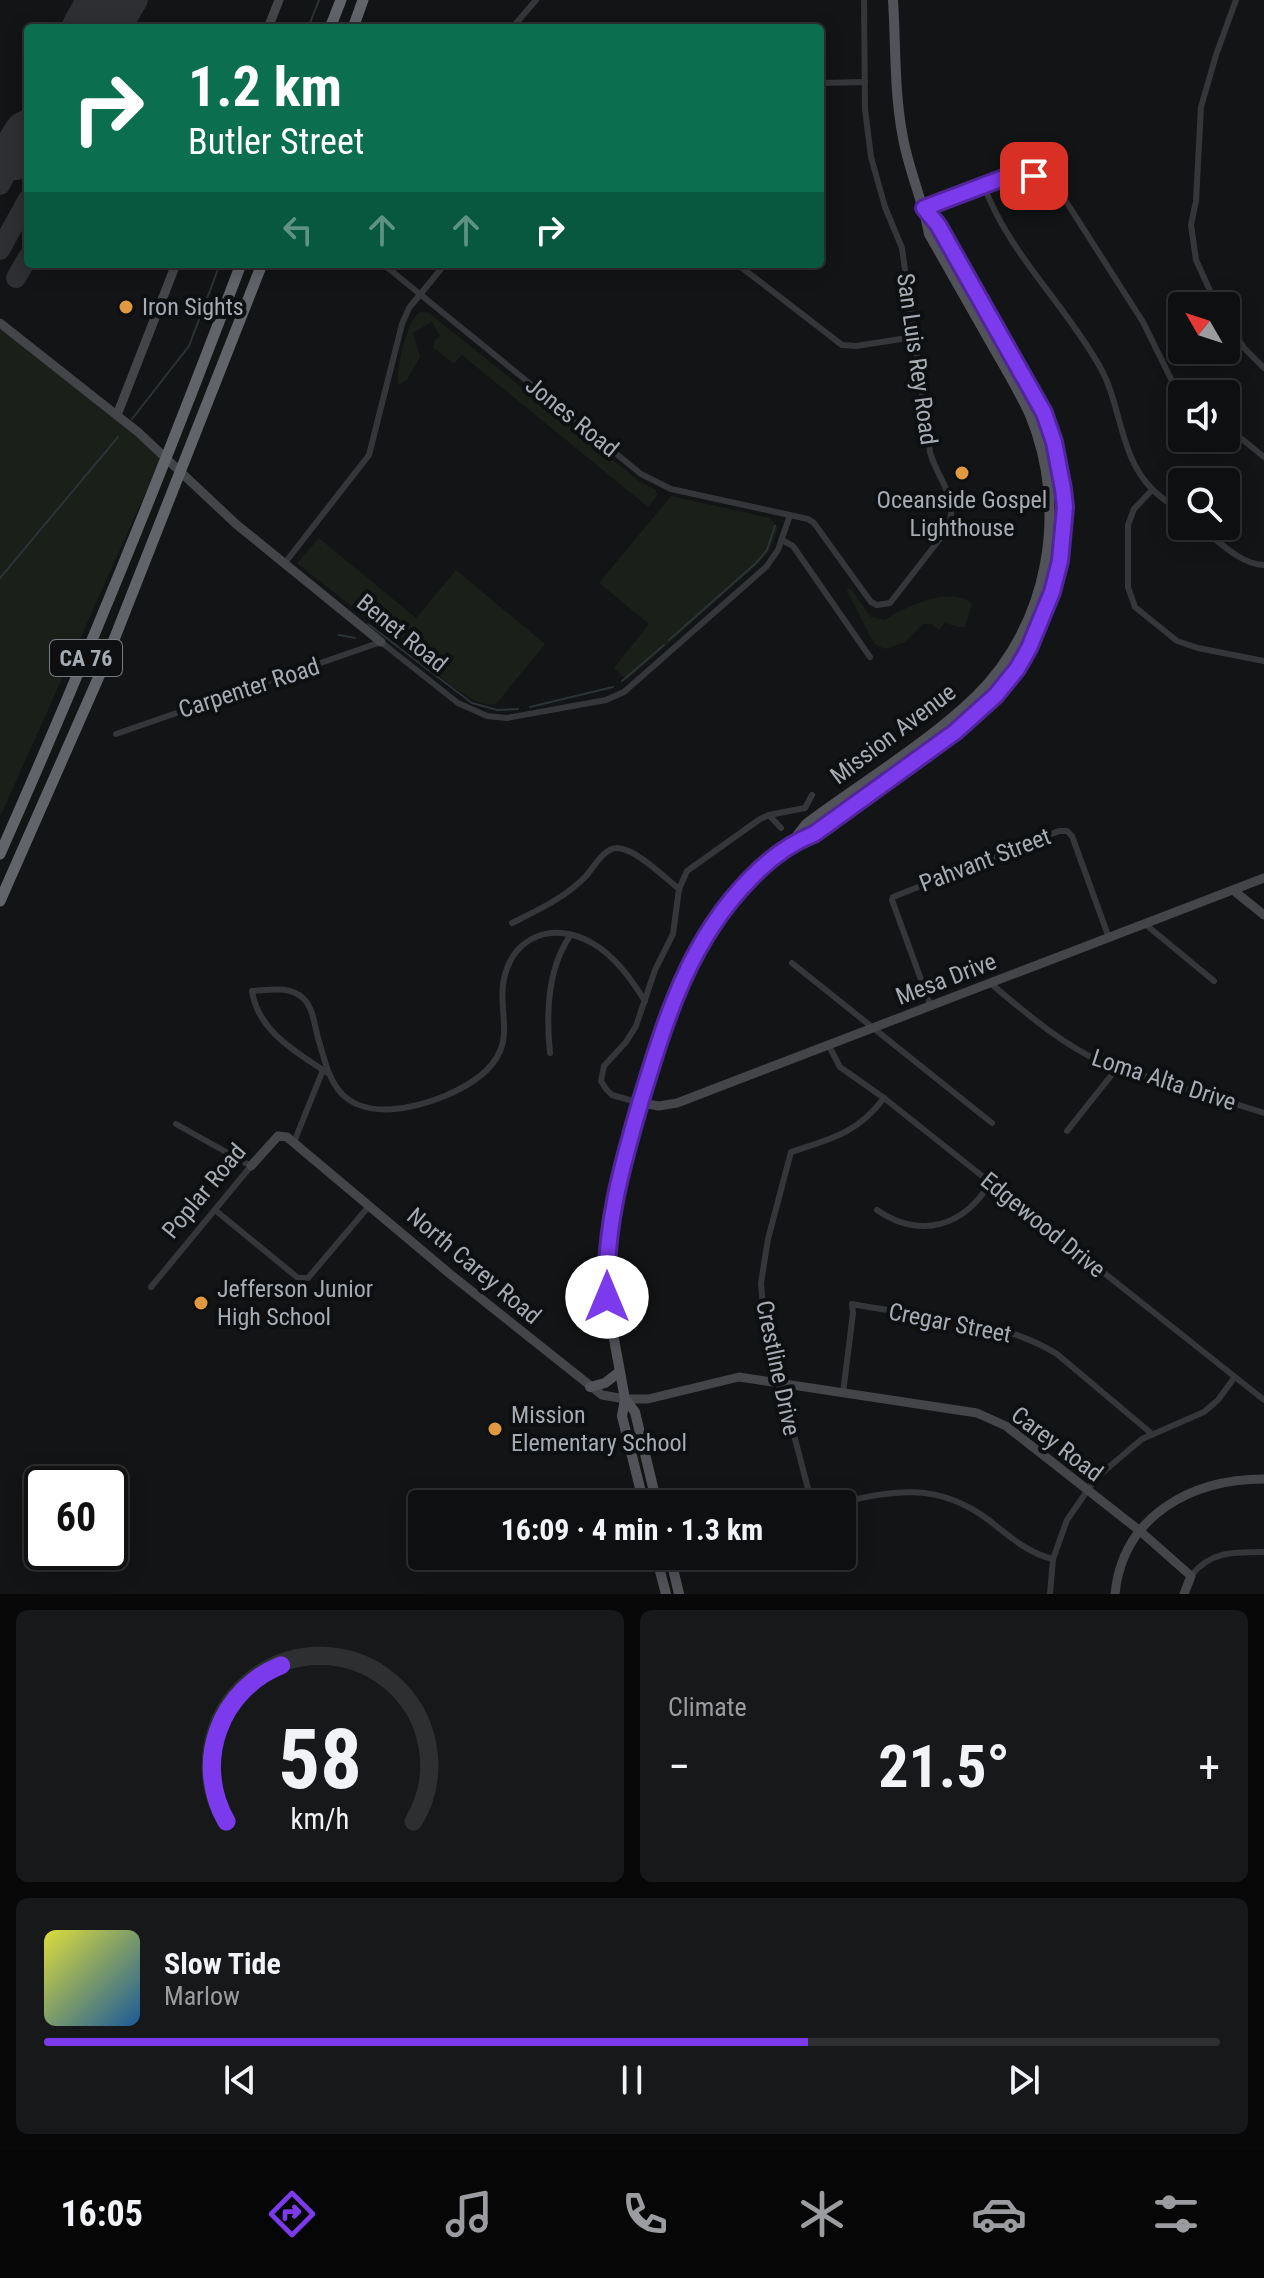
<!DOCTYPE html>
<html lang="en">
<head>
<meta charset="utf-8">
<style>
	:root { --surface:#0e0f10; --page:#171819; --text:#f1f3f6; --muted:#9b9c9f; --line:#2e2f30; --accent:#7c3aed }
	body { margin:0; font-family:"Roboto Condensed",sans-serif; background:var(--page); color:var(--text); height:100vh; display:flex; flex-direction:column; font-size:30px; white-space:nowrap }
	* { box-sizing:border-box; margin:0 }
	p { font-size:26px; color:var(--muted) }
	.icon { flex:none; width:44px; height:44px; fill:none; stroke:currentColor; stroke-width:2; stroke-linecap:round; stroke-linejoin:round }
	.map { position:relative; height:1594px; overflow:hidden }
	.details { display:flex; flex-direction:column; gap:16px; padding:16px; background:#080809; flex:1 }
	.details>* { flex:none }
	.hud { position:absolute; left:24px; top:24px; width:800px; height:244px; border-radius:8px; box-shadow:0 4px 20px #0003,0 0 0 2px var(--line); background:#0b6e4f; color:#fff; overflow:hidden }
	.needle { width:52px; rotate:309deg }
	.fabs { position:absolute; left:1168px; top:292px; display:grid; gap:16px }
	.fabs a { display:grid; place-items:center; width:72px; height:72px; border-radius:8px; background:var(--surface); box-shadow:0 4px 20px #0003,0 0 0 2px var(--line); font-size:40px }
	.speed { position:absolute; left:24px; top:1466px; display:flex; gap:16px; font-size:40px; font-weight:700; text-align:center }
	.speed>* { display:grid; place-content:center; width:104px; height:104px; border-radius:50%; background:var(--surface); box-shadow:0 4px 20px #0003,0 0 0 2px var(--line); line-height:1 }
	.speed .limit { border:4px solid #111; border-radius:12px; background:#fff; color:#111 }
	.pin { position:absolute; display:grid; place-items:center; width:68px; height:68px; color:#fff; margin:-34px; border-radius:16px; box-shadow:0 4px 12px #0006 }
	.me { position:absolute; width:88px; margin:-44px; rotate:0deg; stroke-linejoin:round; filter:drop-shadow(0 0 6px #0008) }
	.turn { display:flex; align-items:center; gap:28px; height:168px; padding:0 32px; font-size:36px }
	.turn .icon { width:104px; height:104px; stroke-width:2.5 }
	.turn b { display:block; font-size:56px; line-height:68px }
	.lanes { display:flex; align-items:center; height:76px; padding:0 32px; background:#0003; justify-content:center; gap:40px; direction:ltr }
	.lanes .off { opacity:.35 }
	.big { font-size:60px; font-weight:700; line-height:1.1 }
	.details .tile { flex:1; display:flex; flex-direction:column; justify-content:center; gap:12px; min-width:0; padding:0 28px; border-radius:12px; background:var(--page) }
	.details .dial { align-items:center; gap:0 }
	.dial svg { height:208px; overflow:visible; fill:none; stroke:var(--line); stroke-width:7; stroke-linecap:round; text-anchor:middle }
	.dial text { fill:var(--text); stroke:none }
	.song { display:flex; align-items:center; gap:24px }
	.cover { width:96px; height:96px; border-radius:12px; background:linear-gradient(135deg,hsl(60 70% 55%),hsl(210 70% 35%)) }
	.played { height:8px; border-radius:4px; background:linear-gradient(90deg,var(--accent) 65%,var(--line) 65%) }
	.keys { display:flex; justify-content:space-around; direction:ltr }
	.heat { display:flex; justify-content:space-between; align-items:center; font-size:44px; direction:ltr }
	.details .tiles { flex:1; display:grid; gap:16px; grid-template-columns:1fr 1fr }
	.tile:last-child { grid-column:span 2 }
	.trip { position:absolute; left:408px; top:1490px; width:448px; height:80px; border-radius:8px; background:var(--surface); box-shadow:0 4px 20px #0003,0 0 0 2px var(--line); font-weight:700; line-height:80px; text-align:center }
	.tabs { display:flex; height:128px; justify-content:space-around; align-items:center; background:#060606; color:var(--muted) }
	.tabs .icon { width:56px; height:56px }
	.tabs .selected { color:var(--accent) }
	.tabs b { font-size:36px; color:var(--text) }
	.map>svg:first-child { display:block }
</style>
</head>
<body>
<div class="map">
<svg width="1264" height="1594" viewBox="0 0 1264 1594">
	<rect width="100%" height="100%" fill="#131415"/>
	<g fill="#1a1f1a">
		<path d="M 420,312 L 429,313 L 639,481 L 656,490 L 657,496 L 648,507 L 462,355 L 454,364 L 433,347 L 435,340 L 440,336 L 432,322 L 413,333 L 420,357 L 407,380 L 398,385 C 396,368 406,322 420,312 Z"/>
		<polygon points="0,323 162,456 0,817"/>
		<polygon points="671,496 770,518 778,527 770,550 758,564 627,680 614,668 649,624 599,583"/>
		<path d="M 319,538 L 416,618 L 456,570 L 545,644 L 497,703 C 482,709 468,696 456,689 L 297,563 Z"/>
		<path d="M 846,589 L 851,589 L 871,617 L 885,620 C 904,607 952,585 972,604 L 965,627 L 958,627 L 945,623 L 939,630 L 932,624 L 923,624 L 905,642 L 885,649 L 876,645 L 871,638 Z"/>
	</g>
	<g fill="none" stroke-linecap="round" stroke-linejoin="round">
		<g stroke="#2b3337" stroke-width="2">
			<polyline points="308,28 319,0"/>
			<polyline points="132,419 189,346 220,264"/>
			<polyline points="0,578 118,437"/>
			<polyline points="368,624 472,703 497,710 518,709"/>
			<polyline points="339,635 355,638"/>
			<polyline points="669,640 756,563 767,550 775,526"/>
			<polyline points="622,681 664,645"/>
			<polyline points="530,707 613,687"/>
		</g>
		<g stroke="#2e2f32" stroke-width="20">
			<polyline points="93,28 94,16"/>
			<polyline points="122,28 138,0"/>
			<polyline points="0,185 16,155"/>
			<polyline points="0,250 28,199"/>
			<polyline points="16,278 28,257"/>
		</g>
		<g stroke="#2e2f32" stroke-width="50">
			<polyline points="87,28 103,0"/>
			<polyline points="16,155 28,135"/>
		</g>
		<g stroke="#353639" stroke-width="6">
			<polyline points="512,28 536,0"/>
			<polyline points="820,83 865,82"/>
			<path d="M 984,186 C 1009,254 1065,304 1100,367 C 1122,406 1119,457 1153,490 C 1161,498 1172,505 1182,513"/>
			<path d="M 924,208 L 1018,174 C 1035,176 1047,181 1060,192 L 1143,322 L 1172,381 L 1185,394"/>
			<path d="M 383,264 L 641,474 L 671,489 L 808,519 L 814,523 L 871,602 L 877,605 L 890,603 L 946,531 C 962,499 938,482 930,452 L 902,248 L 885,207 L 871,157 L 865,109 L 864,0"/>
			<polyline points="737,264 842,345 856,346 914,337"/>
			<polyline points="1217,306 1196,260 1191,225 1196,201 1201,107 1216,55 1236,0"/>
			<polyline points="1226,321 1244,348 1264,368"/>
			<polyline points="1226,426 1264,457"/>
			<polyline points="1152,490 1134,509 1128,525 1128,587 1135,607 1177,641 1198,648 1264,661"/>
			<path d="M 1199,526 C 1218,540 1239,564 1264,565"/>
			<polyline points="782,540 793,546 870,657"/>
			<polyline points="284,564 369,455 402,324 409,308 445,264"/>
			<polyline points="116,734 381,642 458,703 487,716 507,718 606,700 624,692 766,567 778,550 790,515"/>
			<polyline points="769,815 781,828"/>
			<path d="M 512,923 C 538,910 565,898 586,876 C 594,867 604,848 617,848 C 635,848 665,878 679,889"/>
			<polyline points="1145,924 1214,981"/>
			<polyline points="792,963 992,1123"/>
			<path d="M 990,983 C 1026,1013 1060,1043 1103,1063 L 1264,1113"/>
			<polyline points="931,1007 892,900 893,897 1059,831 1067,831 1072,836 1109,938"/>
			<polyline points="829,1046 840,1067 884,1098 1264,1400"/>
			<path d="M 550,1053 C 546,1014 547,969 570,936"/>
			<path d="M 329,1074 C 298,1053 258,1032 252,991 C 269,990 290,985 304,999 C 313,1008 315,1027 318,1038 C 324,1057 328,1080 342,1094 C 368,1120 415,1108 445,1096 C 466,1087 491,1073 500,1051 C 510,1029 498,1002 504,979 C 513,935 555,921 592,943 C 615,956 631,979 645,1001"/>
			<polyline points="640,1103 612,1095 606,1089 601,1081 604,1066 626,1042 636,1026 655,970 673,934 679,889 687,871 760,819 769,815 805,808 812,795"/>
			<polyline points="1067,1131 1118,1067"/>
			<polyline points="294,1142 323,1070"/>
			<polyline points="215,1210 298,1278 308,1278 369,1206"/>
			<path d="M 877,1210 C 921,1240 964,1226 990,1183"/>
			<polyline points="151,1287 251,1166 176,1124"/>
			<path d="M 843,1393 L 853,1313 L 852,1304 C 921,1318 995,1316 1057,1354 L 1152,1434"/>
			<path d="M 812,1504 L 764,1320 L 761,1283 L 768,1239 L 791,1152 C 831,1139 858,1133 884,1098"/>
			<path d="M 835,1504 C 893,1490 938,1481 990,1521 C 1010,1537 1028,1553 1053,1559"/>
			<path d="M 1191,1576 C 1210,1551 1235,1552 1264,1552"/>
			<polyline points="1050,1594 1053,1559 1067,1520 1096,1478 1142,1439 1204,1412 1218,1400 1234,1378"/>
		</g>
		<g stroke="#434549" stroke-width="9">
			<polyline points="268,28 279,0"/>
			<polyline points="0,323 138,432 236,524 381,642"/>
			<polyline points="117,415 176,264"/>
			<polyline points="1233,890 1264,915"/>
			<polyline points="640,1103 659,1106 677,1103 1264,878"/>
			<polyline points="251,1166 278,1136 287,1137 450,1274 602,1395 625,1399 648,1399 739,1377 977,1413 1006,1426 1140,1531 1191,1576 1184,1594"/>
			<path d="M 1115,1594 C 1123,1515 1192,1479 1264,1479"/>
		</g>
		<g stroke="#515358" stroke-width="10">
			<path d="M 794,842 L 814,834 C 848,809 883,784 918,759 C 945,739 974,719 997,693 C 1067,613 1078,511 1044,413 L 938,225 L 925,210"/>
			<polyline points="590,1387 605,1383 618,1373"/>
			<polyline points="625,1399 635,1412 657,1504"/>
			<path d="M 644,1504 L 622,1416 L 625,1399 L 609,1312 L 607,1247 L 615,1197 L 661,1035 L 691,960 L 707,932 L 730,901 L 755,874 L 792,842 L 806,824 C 862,782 925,745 976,696 C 1049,625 1069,509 1030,415 C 1019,391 1005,368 992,345 C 971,308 950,271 929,234 C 923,201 909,171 903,138 C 894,92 896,46 893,0"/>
			<polyline points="656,1556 666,1594"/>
			<polyline points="670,1556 679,1594"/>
		</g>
		<g stroke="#61656a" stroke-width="11">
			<polyline points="330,28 341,0"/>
			<polyline points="353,28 363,0"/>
			<path d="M 0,854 C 86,660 166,463 241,264"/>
			<polyline points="0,901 104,665 262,264"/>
		</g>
	</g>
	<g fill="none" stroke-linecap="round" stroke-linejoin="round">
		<g stroke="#51269a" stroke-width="20">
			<path id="route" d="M 607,1297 C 604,1228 622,1165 641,1100 C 666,1018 689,941 750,879 C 769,859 788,844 814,834 L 955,732 L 996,695 L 1017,669 L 1029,648 L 1052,592 L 1060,561 L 1065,507 L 1063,489 L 1054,442 L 1044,413 L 938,225 L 924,208 L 1006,177 L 1034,176"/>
		</g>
		<use href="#route" stroke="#7c3aed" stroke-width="14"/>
	</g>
	<g fill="#e09940" stroke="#0e0f10" stroke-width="3">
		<circle cx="126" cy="307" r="8"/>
		<circle cx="962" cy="473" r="8"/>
		<circle cx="201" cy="1303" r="8"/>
		<circle cx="495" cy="1429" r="8"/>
	</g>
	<g text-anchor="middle" stroke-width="8" stroke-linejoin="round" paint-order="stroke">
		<rect fill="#0e0f10" stroke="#787d83" stroke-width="2" x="50" y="640" width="72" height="36" rx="6"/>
		<g font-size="22" font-weight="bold" fill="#a6acb4">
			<text x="86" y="666">CA 76</text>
		</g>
		<g font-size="24" fill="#a6acb4" stroke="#0e0f10" text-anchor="start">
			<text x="142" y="315">Iron Sights</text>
			<text x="962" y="508" text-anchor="middle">Oceanside Gospel<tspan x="962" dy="28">Lighthouse</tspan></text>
			<text x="217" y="1297">Jefferson Junior<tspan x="217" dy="28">High School</tspan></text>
			<text x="511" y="1423">Mission<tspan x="511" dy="28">Elementary School</tspan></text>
		</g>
		<g font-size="24" fill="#a6acb4" stroke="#0e0f10">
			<text transform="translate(917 359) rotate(82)" y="8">San Luis Rey Road</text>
			<text transform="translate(572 417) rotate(39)" y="8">Jones Road</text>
			<text transform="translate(402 633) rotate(39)" y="8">Benet Road</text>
			<text transform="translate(249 688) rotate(-18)" y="8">Carpenter Road</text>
			<text transform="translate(893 734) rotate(-37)" y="8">Mission Avenue</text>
			<text transform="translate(985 860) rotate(-21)" y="8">Pahvant Street</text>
			<text transform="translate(946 979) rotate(-21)" y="8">Mesa Drive</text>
			<text transform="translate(1164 1080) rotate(18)" y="8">Loma Alta Drive</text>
			<text transform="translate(204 1191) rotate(-50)" y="8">Poplar Road</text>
			<text transform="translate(1043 1225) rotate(39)" y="8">Edgewood Drive</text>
			<text transform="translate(474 1266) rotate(40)" y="8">North Carey Road</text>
			<text transform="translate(950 1323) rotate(11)" y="8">Cregar Street</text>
			<text transform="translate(778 1368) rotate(78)" y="8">Crestline Drive</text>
			<text transform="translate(1057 1444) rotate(37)" y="8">Carey Road</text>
		</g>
	</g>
</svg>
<div class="fabs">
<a><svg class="needle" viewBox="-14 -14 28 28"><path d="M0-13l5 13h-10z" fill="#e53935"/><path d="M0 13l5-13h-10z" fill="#9b9c9f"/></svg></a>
<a><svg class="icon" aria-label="sound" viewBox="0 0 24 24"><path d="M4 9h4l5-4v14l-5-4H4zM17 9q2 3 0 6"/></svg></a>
<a><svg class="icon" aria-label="search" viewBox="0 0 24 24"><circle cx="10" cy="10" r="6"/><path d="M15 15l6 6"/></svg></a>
</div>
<div class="speed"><div class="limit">60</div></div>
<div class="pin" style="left:1034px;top:176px;background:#d93025"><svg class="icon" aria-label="arrive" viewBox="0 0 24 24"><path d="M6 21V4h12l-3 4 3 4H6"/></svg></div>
<svg class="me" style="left:607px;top:1297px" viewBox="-20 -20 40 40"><circle r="19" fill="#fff"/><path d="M0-13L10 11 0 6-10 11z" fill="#7c3aed"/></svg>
<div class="trip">16:09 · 4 min · 1.3 km</div>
<div class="hud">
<div class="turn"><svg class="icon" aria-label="right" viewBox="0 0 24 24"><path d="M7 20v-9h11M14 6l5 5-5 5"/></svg><div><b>1.2 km</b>Butler Street</div></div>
<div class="lanes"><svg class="icon off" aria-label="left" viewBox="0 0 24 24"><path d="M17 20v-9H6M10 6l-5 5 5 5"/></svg><svg class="icon off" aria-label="ahead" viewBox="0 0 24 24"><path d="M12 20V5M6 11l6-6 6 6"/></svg><svg class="icon off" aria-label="ahead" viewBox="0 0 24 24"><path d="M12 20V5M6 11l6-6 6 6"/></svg><svg class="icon" aria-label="right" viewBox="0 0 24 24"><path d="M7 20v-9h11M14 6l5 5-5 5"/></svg></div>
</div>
</div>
<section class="details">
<div class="tiles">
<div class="tile dial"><svg viewBox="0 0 100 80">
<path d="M14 69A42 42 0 1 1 86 69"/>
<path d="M14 69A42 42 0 0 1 35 9" stroke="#7c3aed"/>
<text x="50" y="56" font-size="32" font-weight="700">58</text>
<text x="50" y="72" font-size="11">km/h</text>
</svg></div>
<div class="tile"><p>Climate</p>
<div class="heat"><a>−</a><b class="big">21.5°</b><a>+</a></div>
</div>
<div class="tile">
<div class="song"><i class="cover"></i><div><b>Slow Tide</b><p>Marlow</p></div></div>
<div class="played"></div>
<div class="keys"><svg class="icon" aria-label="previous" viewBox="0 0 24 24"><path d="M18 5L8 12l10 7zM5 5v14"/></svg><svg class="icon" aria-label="pause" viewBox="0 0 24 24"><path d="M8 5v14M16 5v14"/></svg><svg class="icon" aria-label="next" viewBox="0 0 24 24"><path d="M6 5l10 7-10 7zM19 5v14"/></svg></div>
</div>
</div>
</section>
<nav class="tabs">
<b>16:05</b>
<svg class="icon selected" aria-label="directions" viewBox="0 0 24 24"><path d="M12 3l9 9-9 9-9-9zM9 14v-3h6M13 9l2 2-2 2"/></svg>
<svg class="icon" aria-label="music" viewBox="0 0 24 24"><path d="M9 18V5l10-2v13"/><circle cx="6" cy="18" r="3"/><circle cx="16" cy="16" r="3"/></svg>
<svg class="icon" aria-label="phone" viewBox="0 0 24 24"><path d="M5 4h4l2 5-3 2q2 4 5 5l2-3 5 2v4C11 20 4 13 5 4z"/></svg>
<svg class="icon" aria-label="climate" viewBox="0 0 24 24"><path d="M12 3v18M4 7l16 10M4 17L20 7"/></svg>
<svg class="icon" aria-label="car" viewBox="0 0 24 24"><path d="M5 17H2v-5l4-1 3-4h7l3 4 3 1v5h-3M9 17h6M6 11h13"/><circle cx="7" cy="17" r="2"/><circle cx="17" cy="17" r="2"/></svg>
<svg class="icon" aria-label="filters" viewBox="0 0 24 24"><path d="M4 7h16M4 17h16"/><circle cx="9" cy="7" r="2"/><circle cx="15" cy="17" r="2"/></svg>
</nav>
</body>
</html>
